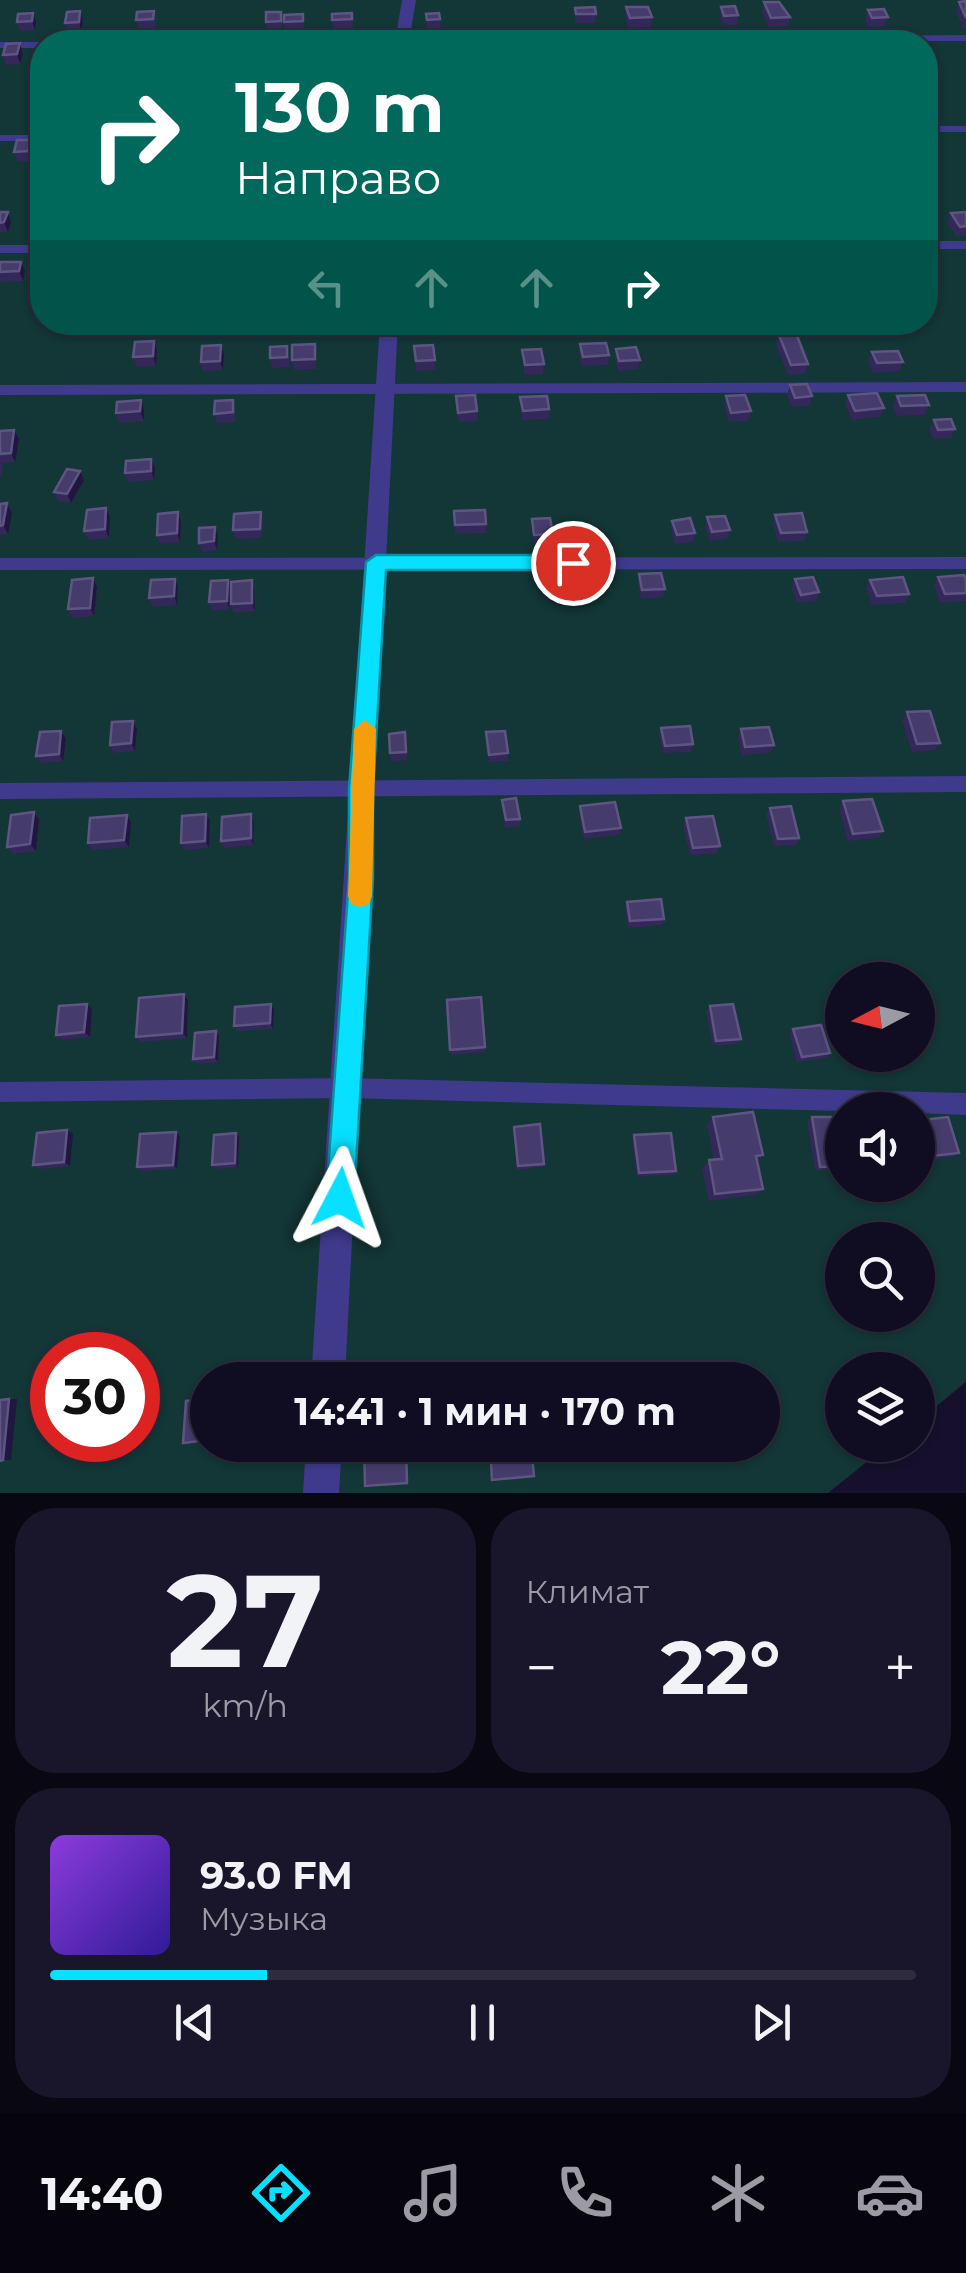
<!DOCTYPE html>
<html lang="ru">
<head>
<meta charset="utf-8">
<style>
	:root { --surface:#100c21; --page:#19152a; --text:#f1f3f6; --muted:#9c9ba5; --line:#302c3f; --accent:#07e0ff }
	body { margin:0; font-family:Montserrat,sans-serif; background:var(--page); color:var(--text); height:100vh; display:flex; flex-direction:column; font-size:38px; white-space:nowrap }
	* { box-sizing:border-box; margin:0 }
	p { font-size:32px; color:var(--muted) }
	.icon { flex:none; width:55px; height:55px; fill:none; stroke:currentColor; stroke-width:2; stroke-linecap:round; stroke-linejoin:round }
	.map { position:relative; height:1493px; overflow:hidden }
	.panel { display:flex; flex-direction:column; gap:15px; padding:15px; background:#090712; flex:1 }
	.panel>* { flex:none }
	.top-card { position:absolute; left:30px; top:30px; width:908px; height:305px; border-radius:40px; box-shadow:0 2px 8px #0004,0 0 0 2px var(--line); background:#00695c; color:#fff; overflow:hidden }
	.needle { width:65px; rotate:263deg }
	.tools { position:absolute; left:825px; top:962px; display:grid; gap:20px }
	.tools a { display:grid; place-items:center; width:110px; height:110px; border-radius:50%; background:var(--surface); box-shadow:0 2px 8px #0004,0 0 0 2px var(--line); font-size:50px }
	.speed { position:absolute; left:30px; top:1332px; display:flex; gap:20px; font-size:50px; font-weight:700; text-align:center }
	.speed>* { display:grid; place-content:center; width:130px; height:130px; border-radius:50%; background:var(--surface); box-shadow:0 2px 8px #0004,0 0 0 2px var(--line); line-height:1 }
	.speed .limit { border:15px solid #d22; background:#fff; color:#111 }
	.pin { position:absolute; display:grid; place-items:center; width:85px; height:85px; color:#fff; margin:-42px; border:5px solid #fff; border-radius:50%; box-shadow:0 2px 10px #0007 }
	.me { position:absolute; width:110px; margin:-55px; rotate:4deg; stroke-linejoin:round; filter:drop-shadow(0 0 8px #0008) }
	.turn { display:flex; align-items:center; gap:35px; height:210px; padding:0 40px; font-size:45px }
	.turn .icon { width:130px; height:130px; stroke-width:2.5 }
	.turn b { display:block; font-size:70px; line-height:85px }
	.lanes { display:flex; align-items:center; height:95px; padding:0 40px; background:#0003; justify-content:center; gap:50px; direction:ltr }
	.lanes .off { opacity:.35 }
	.big { font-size:75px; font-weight:700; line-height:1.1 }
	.panel .tile { flex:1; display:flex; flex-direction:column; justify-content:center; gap:15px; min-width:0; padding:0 35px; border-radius:40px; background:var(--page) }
	.panel .dial { align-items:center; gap:0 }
	.dial b { font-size:130px; line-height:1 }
	.song { display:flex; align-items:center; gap:30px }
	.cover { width:120px; height:120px; border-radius:15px; background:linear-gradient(135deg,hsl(270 70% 55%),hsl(250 70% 35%)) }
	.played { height:10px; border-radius:5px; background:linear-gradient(90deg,var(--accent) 25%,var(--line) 25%) }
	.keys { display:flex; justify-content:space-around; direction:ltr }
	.heat { display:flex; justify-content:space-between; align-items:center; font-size:55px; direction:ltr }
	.panel .tiles { flex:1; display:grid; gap:15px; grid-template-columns:1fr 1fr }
	.tile:last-child { grid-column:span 2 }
	.trip { position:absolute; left:190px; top:1362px; width:590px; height:100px; border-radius:50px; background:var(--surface); box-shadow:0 2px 8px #0004,0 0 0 2px var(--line); font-weight:700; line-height:100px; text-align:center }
	.tab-bar { display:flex; height:160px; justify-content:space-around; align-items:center; background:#06050d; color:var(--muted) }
	.tab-bar .icon { width:70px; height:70px }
	.tab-bar .on { color:var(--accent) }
	.tab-bar b { font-size:45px; color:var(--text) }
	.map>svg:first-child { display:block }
</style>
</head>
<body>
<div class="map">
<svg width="966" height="1493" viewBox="0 0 966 1493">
	<rect width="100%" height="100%" fill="#16102c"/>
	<path fill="#133636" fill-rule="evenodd" d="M 0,0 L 966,0 L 966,1382 L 918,1421 L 918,1370 L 842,1370 L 842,1445 L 888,1445 L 828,1493 L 0,1493 ZM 42,42 L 925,42 L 925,322 L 42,322 ZM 842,980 L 918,980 L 918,1055 L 842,1055 ZM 842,1110 L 918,1110 L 918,1185 L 842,1185 ZM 842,1240 L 918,1240 L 918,1315 L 842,1315 ZM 52,1355 L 138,1355 L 138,1440 L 52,1440 ZM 208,1380 L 762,1380 L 762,1445 L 208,1445 Z"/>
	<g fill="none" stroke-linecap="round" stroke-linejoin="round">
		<g fill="#3f3a8c" fill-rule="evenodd">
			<polygon points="966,35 966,41 409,42 414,39"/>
			<polygon points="0,42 45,42 42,48 0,48"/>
			<rect x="925" y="126" width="41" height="6"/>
			<rect x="0" y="135" width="42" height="6"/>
			<rect x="925" y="241" width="41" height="8"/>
			<rect x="0" y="245" width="42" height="8"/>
			<polygon points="966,382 966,392 0,395 0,385"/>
			<polygon points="966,557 966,569 0,570 0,558"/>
			<polygon points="966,776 966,792 0,799 0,783"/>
			<polygon points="347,1078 966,1093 966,1115 918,1113 918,1110 842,1111 347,1098 0,1102 0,1082"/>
		</g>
		<g fill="#3f3a8c" fill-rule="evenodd">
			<polygon points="402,0 416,0 409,42 395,42"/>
			<polygon points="380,322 398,322 345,1380 311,1380"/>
			<polygon points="306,1445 342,1445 339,1493 303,1493"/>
		</g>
	</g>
	<g fill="#34285a">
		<polygon points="966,1 966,28 963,28 956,11 959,2"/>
		<polygon points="764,2 790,17 788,26 769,27 762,12"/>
		<polygon points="626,7 652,17 651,27 629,28 625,17"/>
		<polygon points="721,7 738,15 737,25 723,25 720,16"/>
		<polygon points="575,8 596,14 595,23 575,23"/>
		<polygon points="868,10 888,17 885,26 869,27 865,20"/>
		<polygon points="80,11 83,21 81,31 68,32 65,23"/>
		<polygon points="154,11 156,20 155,29 138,30 136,20"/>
		<polygon points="352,13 353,28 333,29 332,20"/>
		<polygon points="18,14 36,22 35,30 20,31 17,22"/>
		<polygon points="303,14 304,30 285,32 284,22"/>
		<polygon points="426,14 440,19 441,29 427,29"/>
		<polygon points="282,21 282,30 268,31 266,22"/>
		<polygon points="23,53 20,64 6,65 3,55"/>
		<polygon points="42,104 42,123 34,124 30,114"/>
		<polygon points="925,137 937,146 934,156 925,156"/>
		<polygon points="34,149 31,161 18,161 14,152"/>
		<polygon points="0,212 11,222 8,232 0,232"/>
		<polygon points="966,212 966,236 956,236 947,223 951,213"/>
		<polygon points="925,251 936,264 932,273 925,274"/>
		<polygon points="0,262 25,271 23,281 0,282"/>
		<polygon points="779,335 808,364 805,374 788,375 776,344"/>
		<polygon points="154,341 157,350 156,366 137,367 133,357"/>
		<polygon points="580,344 609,355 608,365 582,366 579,354"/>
		<polygon points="221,345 224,355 223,370 203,371 201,362"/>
		<polygon points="433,345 435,370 416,371 414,346"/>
		<polygon points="616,349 640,360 638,369 618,371 615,358"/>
		<polygon points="522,350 544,364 543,374 524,375"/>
		<polygon points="872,352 903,362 899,371 873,373 868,362"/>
		<polygon points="316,353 316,369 294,370 292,360"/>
		<polygon points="289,355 289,367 272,368 270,358"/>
		<polygon points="790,385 812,396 809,406 792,407 787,395"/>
		<polygon points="848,395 884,408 880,417 852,420 845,404"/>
		<polygon points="456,396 477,411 478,421 458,422"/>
		<polygon points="726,396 751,411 748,421 729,422 724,405"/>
		<polygon points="897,396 929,405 925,415 897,416 893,406"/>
		<polygon points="520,397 549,409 549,419 522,420"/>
		<polygon points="141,400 144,410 144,421 119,423 116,413"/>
		<polygon points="233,400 235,410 235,422 217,423 214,414"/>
		<polygon points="934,420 955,429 951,438 934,439 929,430"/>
		<polygon points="14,430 19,439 15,462 1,463 3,468 0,479 0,431"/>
		<polygon points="151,459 155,468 154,480 128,482 125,473"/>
		<polygon points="84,480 71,503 58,501 54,492"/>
		<polygon points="7,503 12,513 8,534 0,535 0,504"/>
		<polygon points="106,508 110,517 109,538 89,540 84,531"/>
		<polygon points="454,511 486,524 486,533 455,534"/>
		<polygon points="775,515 807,532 804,541 778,542 773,524"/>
		<polygon points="707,517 730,530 727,539 710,541 705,526"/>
		<polygon points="532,519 553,534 553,543 534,544"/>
		<polygon points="263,521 262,538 236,539 233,530"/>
		<polygon points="672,521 695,533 693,542 675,544 671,530"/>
		<polygon points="181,522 180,542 160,544 157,535"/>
		<polygon points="218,536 217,550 202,552 199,543"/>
		<polygon points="639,574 665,589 663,597 641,599 638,583"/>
		<polygon points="562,576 596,589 594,598 562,600"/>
		<polygon points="938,577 966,579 966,601 940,603 934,585"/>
		<polygon points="93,578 97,587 94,616 73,618 68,609"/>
		<polygon points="795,579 819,592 816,601 797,603 791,588"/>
		<polygon points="228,580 231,589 252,580 254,589 255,611 234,613 231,604 231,589 229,609 212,611 209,602"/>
		<polygon points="870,580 909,594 905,603 872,605 866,588"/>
		<polygon points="178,587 177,605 153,607 149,598"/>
		<polygon points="907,712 940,743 935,750 912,752 902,720"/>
		<polygon points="133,721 137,729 135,751 114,753 110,745"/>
		<polygon points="661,728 693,744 691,752 663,753 659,736"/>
		<polygon points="741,729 774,745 770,753 742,755 738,737"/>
		<polygon points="405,732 407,760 391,761 390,753"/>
		<polygon points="486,732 508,753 508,761 489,762"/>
		<polygon points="66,739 63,761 42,763 36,756"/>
		<polygon points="502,800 520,819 520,826 505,828"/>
		<polygon points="843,801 883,831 878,838 848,841 839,809"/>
		<polygon points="580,806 621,828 619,835 584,839 579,813"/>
		<polygon points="770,808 799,838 796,845 774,846 766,815"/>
		<polygon points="34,812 39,819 36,851 13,854 7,847"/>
		<polygon points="127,815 131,822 129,847 92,850 88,843"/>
		<polygon points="686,818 720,846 717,853 690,855 683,825"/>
		<polygon points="210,821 209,848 185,850 181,843"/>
		<polygon points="254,822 253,845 224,848 221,841"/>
		<polygon points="627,902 664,919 662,925 628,928 625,908"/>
		<polygon points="481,997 485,1052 451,1055 447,1000"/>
		<polygon points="188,1000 187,1038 141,1042 136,1037"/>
		<polygon points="710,1006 741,1039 737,1044 713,1046 706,1012"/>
		<polygon points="92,1009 90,1037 62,1040 56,1035"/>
		<polygon points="274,1009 273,1029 237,1031 234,1026"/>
		<polygon points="793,1029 830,1053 826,1058 797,1062 789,1034"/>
		<polygon points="216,1031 219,1036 218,1062 197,1064 193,1059"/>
		<polygon points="713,1117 763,1155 757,1160 763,1189 755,1195 709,1201 702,1168 709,1160 714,1160 707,1125"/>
		<polygon points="812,1117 842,1139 842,1170 815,1170 807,1122"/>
		<polygon points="921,1120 959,1153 952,1157 926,1160 918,1133 918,1122"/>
		<polygon points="514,1127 544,1164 543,1167 517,1170"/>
		<polygon points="176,1132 180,1136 177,1169 142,1171 137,1167"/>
		<polygon points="73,1134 70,1166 40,1169 33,1165"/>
		<polygon points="634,1135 676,1171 673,1175 637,1177 632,1139"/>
		<polygon points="239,1137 238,1167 216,1169 212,1165"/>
	</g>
	<g fill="#201740">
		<polygon points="80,11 83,21 81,31 79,22"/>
		<polygon points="33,13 36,22 35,30 32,21"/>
		<polygon points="20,43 23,53 20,64 17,54"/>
		<polygon points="31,140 34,149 31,161 28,151"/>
		<polygon points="8,212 11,222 8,232 4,222"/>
		<polygon points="21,262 25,271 23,281 19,271"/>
		<polygon points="154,341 157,350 156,366 153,356"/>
		<polygon points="221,345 224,355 223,370 220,361"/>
		<polygon points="141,400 144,410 144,421 140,411"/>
		<polygon points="14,430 19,439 15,462 11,453"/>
		<polygon points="151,459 155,468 154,480 151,471"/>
		<polygon points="80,471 84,480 71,503 67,494"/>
		<polygon points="7,503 12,513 8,534 3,525"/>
		<polygon points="106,508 110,517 109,538 105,529"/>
		<polygon points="178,512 181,522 180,542 177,533"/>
		<polygon points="215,527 218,536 217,550 214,541"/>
		<polygon points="93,578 97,587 94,616 90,608"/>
		<polygon points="175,579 178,587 177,605 174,596"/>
		<polygon points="228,580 231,589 229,609 227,601"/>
		<polygon points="252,580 254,589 255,611 252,603"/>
		<polygon points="133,721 137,729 135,751 131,743"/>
		<polygon points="61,731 66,739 63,761 59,754"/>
		<polygon points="34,812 39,819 36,851 30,844"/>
		<polygon points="206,814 210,821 209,848 205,841"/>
		<polygon points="251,814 254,822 253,845 251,838"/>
		<polygon points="127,815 131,822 129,847 124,840"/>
		<polygon points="184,994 188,1000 187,1038 182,1033"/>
		<polygon points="87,1004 92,1009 90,1037 84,1032"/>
		<polygon points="271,1004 274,1009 273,1029 270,1023"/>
		<polygon points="216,1031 219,1036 218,1062 214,1057"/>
		<polygon points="67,1130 73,1134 70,1166 64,1162"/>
		<polygon points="176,1132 180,1136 177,1169 173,1165"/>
		<polygon points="236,1133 239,1137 238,1167 235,1163"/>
		<polygon points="9,1399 17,1399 11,1460 3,1460"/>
	</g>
	<g fill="#463c6c" stroke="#5e5583" stroke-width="2.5">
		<polygon points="966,1 966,18 959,2"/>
		<polygon points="764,2 779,2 790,17 771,18"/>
		<polygon points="735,6 738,15 724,16 721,7"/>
		<polygon points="595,7 596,14 576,14 575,8"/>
		<polygon points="626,7 648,7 652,17 630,18"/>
		<polygon points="884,9 888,17 872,18 868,10"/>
		<polygon points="80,11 79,22 65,23 67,12"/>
		<polygon points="154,11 153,19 136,20 137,12"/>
		<polygon points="266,12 281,12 281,21 266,22"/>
		<polygon points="33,13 32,21 17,22 18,14"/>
		<polygon points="352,13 352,19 332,20 332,14"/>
		<polygon points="439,13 440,19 427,20 426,14"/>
		<polygon points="303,14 303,21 284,22 284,15"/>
		<polygon points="726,33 740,33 744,42 730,42"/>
		<polygon points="849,36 853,42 840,42 837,37"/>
		<polygon points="898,36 902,42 885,42 882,37"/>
		<polygon points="647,37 649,42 635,42 633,38"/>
		<polygon points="794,37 796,42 782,42 780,38"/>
		<polygon points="365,39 365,42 350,42 350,40"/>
		<polygon points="526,39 527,42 508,42 508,40"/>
		<polygon points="20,43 17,54 3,55 6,44"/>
		<polygon points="42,104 42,113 30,114 33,105"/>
		<polygon points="931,136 937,146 925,147 925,137"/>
		<polygon points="17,140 31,140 28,151 14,152"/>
		<polygon points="0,212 8,212 4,222 0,223"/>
		<polygon points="966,212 966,226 960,227 951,213"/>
		<polygon points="925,251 929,251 936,264 925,264"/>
		<polygon points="0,262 21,262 19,271 0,272"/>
		<polygon points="796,333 808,364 791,365 779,335"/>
		<polygon points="154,341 153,356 133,357 135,342"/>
		<polygon points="606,343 609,355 583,357 580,344"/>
		<polygon points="315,344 315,359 292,360 292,345"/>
		<polygon points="221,345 220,361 201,362 202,346"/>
		<polygon points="433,345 435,360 416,361 414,346"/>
		<polygon points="287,346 287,357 270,358 270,347"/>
		<polygon points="636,347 640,360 619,361 616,349"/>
		<polygon points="541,349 544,364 525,365 522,350"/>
		<polygon points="898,351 903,362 877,363 872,352"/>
		<polygon points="807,384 812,396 795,398 790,385"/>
		<polygon points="877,393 884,408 855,411 848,395"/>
		<polygon points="475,395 477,411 458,413 456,396"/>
		<polygon points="745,395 751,411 731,413 726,396"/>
		<polygon points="925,395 929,405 901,406 897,396"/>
		<polygon points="547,396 549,409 523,411 520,397"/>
		<polygon points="141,400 140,411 116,413 117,402"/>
		<polygon points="233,400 233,412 214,414 215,401"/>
		<polygon points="951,419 955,429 938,430 934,420"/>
		<polygon points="14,430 11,453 0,454 0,431"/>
		<polygon points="151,459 151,471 125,473 126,461"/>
		<polygon points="67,469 80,471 67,494 54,492"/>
		<polygon points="7,503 3,525 0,526 0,504"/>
		<polygon points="106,508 105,529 84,531 87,510"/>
		<polygon points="485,510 486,524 455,525 454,511"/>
		<polygon points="178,512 177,533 157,535 158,514"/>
		<polygon points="261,512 260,529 233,530 234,514"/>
		<polygon points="802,513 807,532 781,533 775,515"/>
		<polygon points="725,516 730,530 712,532 707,517"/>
		<polygon points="550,518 553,534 534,535 532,519"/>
		<polygon points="690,518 695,533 677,535 672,521"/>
		<polygon points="215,527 214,541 199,543 199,528"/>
		<polygon points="661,573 665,589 642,590 639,574"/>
		<polygon points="593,575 596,589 563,591 562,576"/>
		<polygon points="964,575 966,579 966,593 945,594 938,577"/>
		<polygon points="813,577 819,592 801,595 795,579"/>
		<polygon points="903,577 909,594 877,596 870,580"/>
		<polygon points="93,578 90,608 68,609 72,580"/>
		<polygon points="175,579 174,596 149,598 151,580"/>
		<polygon points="228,580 227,601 209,602 211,581"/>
		<polygon points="252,580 252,603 231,604 231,582"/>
		<polygon points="930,711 940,743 917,744 907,712"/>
		<polygon points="133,721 131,743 110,745 112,722"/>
		<polygon points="690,726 693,744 665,746 661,728"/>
		<polygon points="769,727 774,745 745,747 741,729"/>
		<polygon points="61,731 59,754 36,756 40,732"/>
		<polygon points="505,731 508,753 489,755 486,732"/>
		<polygon points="405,732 406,752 390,753 389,734"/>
		<polygon points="516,798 520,819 506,820 502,800"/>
		<polygon points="872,799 883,831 853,834 843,801"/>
		<polygon points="615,802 621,828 585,832 580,806"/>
		<polygon points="791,806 799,838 778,839 770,808"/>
		<polygon points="34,812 30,844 7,847 11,815"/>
		<polygon points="206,814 205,841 181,843 182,816"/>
		<polygon points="251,814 251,838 221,841 222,817"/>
		<polygon points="127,815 124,840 88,843 90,818"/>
		<polygon points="713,816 720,846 693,848 686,818"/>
		<polygon points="661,899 664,919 630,921 627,902"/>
		<polygon points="184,994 182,1033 136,1037 139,998"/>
		<polygon points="481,997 485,1047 450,1050 447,1000"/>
		<polygon points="87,1004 84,1032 56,1035 59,1006"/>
		<polygon points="271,1004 270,1023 234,1026 235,1007"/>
		<polygon points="733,1004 741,1039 716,1041 710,1006"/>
		<polygon points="918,1012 925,1038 918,1039"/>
		<polygon points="821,1025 830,1053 802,1057 793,1029"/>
		<polygon points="216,1031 214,1057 193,1059 195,1033"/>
		<polygon points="753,1112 763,1155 756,1156 763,1189 715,1194 709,1160 722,1159 713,1117"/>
		<polygon points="812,1117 838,1117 842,1139 842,1166 820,1167"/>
		<polygon points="948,1117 959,1153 932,1156 921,1120"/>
		<polygon points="540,1124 544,1164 518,1166 514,1127"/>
		<polygon points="67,1130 64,1162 33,1165 37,1133"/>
		<polygon points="176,1132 173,1165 137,1167 140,1134"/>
		<polygon points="236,1133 235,1163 212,1165 214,1135"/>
		<polygon points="671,1133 676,1171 639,1173 634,1135"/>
		<polygon points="9,1399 3,1460 0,1461 0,1400"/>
		<polygon points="208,1399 208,1440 183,1443 186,1401"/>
		<polygon points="364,1445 406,1445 407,1483 365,1486"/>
		<polygon points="490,1445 531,1445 534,1476 492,1480"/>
	</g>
	<polygon fill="#07e0ff" stroke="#0592a6" stroke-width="2.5" points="376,555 573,555 583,563 573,570 386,570 373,789 373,878 354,1198 350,1208 340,1212 330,1208 326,1198 349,878 349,789 366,562"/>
	<polygon fill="#f59e0b" points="365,720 376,729 372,896 369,904 360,907 351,904 348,896 354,729"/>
</svg>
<div class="tools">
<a><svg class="needle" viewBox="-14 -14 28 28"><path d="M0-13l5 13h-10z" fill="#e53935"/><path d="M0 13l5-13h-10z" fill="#9c9ba5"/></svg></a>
<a><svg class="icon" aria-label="sound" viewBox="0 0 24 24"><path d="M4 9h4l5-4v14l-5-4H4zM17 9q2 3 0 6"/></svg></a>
<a><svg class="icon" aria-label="search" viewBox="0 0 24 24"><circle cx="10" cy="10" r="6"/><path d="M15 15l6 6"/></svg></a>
<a><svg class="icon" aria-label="layers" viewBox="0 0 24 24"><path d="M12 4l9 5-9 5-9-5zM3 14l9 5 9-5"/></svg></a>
</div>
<div class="speed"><div class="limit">30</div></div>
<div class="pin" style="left:573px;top:563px;background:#d93025"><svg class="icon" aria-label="arrive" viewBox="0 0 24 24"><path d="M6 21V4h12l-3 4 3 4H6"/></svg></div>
<svg class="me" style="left:340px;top:1198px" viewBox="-20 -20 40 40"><path d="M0-17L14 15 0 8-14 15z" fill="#07e0ff" stroke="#fff" stroke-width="4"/></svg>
<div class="trip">14:41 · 1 мин · 170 m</div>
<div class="top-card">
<div class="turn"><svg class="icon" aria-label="right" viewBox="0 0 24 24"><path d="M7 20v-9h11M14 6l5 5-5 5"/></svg><div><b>130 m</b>Направо</div></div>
<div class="lanes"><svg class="icon off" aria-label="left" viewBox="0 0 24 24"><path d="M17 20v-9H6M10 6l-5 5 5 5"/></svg><svg class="icon off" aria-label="ahead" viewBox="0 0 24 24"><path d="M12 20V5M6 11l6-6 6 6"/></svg><svg class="icon off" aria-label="ahead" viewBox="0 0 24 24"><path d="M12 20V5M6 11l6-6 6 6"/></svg><svg class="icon" aria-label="right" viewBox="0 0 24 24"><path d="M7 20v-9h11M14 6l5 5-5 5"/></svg></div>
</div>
</div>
<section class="panel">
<div class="tiles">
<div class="tile dial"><b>27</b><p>km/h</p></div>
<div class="tile"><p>Климат</p>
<div class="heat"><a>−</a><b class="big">22°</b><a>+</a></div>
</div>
<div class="tile">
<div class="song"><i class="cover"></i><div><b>93.0 FM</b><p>Музыка</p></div></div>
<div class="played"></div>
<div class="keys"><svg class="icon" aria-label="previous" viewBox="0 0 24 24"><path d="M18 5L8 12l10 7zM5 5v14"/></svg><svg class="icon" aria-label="pause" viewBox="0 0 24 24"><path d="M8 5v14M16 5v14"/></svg><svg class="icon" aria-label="next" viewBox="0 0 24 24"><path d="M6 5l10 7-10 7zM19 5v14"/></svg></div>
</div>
</div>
</section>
<nav class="tab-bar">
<b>14:40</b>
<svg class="icon on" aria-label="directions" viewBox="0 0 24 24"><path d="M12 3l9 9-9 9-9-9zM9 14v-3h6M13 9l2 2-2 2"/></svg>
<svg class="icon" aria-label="music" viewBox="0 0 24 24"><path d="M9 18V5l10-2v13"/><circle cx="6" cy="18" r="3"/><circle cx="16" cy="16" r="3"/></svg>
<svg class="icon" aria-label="phone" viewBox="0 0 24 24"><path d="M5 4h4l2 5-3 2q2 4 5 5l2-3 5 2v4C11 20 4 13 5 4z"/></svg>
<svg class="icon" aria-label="climate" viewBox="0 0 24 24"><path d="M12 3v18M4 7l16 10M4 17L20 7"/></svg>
<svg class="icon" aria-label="car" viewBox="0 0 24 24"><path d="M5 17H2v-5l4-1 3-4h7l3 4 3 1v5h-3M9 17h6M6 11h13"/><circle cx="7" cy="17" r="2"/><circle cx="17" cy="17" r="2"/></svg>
</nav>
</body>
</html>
